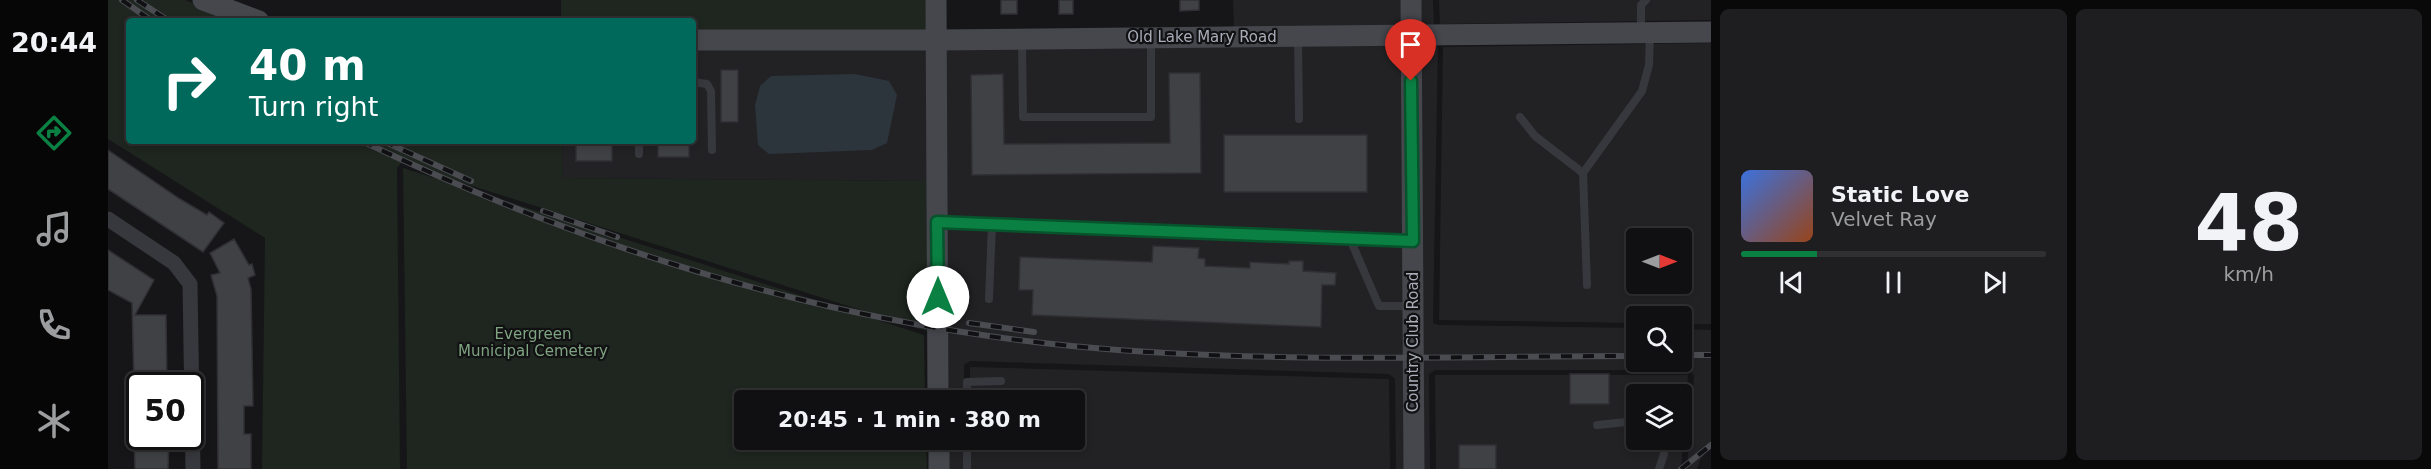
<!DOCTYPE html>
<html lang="en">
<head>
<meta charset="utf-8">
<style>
	:root { --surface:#101012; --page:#1e1e20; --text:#f1f3f6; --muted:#9c9d9f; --line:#303032; --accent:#0b8043 }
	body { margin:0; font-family:"DejaVu Sans",sans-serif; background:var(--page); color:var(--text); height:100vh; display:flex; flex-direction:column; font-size:22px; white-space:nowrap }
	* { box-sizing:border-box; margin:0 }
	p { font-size:20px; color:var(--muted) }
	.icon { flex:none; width:33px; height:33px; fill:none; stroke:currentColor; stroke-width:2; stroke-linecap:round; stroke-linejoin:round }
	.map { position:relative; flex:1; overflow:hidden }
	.sheet { display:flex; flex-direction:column; gap:9px; padding:9px; background:#09090a; width:720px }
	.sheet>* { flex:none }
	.guide { position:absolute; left:18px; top:18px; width:570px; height:126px; border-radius:6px; box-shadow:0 3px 9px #0003,0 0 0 2px var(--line); background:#00695c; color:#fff; overflow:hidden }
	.needle { width:39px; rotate:90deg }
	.buttons { position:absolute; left:1518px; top:228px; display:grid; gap:12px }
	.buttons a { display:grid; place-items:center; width:66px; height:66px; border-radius:6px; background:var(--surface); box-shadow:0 3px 9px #0003,0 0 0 2px var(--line); font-size:30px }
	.speed { position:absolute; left:18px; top:372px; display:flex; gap:12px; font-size:30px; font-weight:700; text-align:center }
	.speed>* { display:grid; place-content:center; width:78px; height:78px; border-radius:50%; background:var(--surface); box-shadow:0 3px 9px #0003,0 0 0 2px var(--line); line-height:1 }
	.speed .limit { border:3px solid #111; border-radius:9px; background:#fff; color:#111 }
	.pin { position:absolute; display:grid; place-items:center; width:51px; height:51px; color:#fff; margin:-62px -26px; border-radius:50% 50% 50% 0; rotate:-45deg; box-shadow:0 0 6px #0007 }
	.pin .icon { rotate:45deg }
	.me { position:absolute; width:66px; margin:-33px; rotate:0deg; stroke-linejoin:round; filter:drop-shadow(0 0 4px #0008) }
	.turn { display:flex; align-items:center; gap:21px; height:126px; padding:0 24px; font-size:27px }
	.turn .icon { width:78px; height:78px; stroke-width:2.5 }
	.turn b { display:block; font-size:42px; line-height:51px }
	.sheet .widget { flex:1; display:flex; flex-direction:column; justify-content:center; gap:9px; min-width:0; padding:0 21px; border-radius:9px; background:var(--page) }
	.sheet .dial { align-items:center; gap:0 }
	.dial b { font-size:78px; line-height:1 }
	.song { display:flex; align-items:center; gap:18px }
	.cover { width:72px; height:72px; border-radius:9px; background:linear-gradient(135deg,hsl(220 70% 55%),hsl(20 70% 35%)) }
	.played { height:6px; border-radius:3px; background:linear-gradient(90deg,var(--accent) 25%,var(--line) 25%) }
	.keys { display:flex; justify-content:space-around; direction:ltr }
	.sheet .tiles { flex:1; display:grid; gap:9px; grid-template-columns:repeat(2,1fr) }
	.trip { position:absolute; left:626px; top:390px; width:351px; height:60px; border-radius:6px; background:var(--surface); box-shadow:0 3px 9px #0003,0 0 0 2px var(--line); font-weight:800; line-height:60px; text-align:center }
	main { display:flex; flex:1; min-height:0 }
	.dock { display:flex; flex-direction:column; width:108px; justify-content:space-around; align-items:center; background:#060607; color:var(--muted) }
	.dock .icon { width:42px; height:42px }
	.dock .current { color:var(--accent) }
	.dock b { font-size:27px; color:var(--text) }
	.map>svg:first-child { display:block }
</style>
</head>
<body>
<main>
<nav class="dock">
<b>20:44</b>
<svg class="icon current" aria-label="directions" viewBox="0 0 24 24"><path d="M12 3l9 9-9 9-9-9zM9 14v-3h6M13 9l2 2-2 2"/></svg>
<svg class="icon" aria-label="music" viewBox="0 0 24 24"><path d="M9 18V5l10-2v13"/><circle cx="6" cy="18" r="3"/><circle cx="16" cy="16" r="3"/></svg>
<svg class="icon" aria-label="phone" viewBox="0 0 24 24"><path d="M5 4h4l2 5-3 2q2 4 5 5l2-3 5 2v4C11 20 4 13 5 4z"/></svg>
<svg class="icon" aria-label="climate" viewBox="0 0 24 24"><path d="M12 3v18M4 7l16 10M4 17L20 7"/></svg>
</nav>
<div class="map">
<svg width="1603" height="469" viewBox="0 0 1603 469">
	<rect width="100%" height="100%" fill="#161618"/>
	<g fill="#222225" fill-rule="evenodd">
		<polygon points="1125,0 1296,0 1296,29 1126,30"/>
		<polygon points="1310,0 1325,0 1326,24 1310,29"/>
		<polygon points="1331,0 1603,0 1603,20 1332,24"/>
		<polygon points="1296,42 1298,469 1288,469 1287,379 1281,374 862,361 856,365 856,400 838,400 835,47"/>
		<polygon points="1310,42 1330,43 1325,323 1330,325 1528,328 1528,362 1574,362 1574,329 1603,330 1603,446 1592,460 1589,469 1579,469 1586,376 1582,370 1327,370 1321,374 1322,469 1313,469"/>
		<path d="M 1603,43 L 1603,324 L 1574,324 L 1574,316 L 1528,316 L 1528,323 L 1331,320 L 1335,47 ZM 1528,238 L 1574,238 L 1574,284 L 1528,284 Z"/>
		<polygon points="585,47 820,47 821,181 455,178 454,141 585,141"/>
		<polygon points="862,367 1281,379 1282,469 862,469 862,440 966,440 966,400 862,400"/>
		<path d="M 1327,375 L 1580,375 L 1573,469 L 1328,469 ZM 1528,394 L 1574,394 L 1574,440 L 1528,440 Z"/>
		<rect x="838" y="440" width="17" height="29"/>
	</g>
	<g fill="#1e261f">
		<polygon points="0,0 77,0 130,21 21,21 21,141 454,141 455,178 821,181 821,332 293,163 289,168 292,469 154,469 157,238 0,139"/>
		<polygon points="453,0 820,0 820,34 585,33 585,21 453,21"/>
		<polygon points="295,168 816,335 817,400 636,400 636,440 818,440 819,469 299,469"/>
	</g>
	<polygon fill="#2c353c" points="747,74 781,81 789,95 779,143 764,150 661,154 650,145 647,105 652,86 663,76"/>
	<g fill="#404145" stroke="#303034" stroke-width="1.5">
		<rect x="893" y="0" width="16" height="14"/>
		<rect x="951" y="0" width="14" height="14"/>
		<polygon points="1072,0 1091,0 1091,10 1072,11"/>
		<rect x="613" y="70" width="17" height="52"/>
		<polygon points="1061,73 1092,73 1093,173 864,175 863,75 895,74 896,144 1062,143"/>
		<rect x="1116" y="135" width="143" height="57"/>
		<rect x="468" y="141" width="36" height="20"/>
		<rect x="550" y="141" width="31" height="16"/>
		<polygon points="0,150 72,199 99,215 101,212 116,223 95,252 0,189"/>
		<polygon points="126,239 141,265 144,264 147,275 140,278 143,289 145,406 136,406 136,434 143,434 143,469 110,469 109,296 103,275 112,273 102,253"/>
		<polygon points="1045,246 1091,248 1090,258 1097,259 1097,266 1142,268 1142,262 1181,264 1181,261 1195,261 1195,271 1228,273 1227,285 1214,285 1213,327 924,315 925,290 911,290 912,257 1044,262"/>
		<polygon points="0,250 46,280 27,315 58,315 59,386 26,386 24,303 0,290"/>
		<rect x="1462" y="374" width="39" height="30"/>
		<polygon points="26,436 61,436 60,469 27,469"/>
		<rect x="1351" y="445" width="37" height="24"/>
	</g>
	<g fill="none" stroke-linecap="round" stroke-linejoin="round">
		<g stroke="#37383d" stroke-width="8">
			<polyline points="1533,31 1533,5 1538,0"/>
			<polyline points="1190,37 1191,119"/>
			<polyline points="914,41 915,117 1043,117 1043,38"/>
			<polyline points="585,82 599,84 603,91 604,150"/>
			<polyline points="1412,117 1427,136 1475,173"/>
			<polyline points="531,141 531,154"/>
			<polyline points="829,222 1303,241"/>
			<polyline points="1242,239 1271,306 1303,306"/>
			<polyline points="1479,285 1475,173 1534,91 1541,65 1542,34"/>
			<polyline points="881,299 884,224"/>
			<polyline points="859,400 859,382 893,381"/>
			<polyline points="1489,425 1528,421"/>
			<polyline points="859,440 859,469"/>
			<polyline points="1551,469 1556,454 1555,442 1552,440"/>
		</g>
		<polyline stroke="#37383d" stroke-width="15" points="0,219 66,263 82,284 85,469"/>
		<g stroke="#45474d" stroke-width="21">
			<polyline points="95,0 151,21"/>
			<polyline points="828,0 830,400"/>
			<polyline points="1303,0 1306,469"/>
			<polyline points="585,40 828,40 1603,32"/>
			<polyline points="831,440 831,469"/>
		</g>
		<g stroke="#4a4c52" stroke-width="6">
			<g id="rail">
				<polyline points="14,0 44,21"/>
				<polyline points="29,0 61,21"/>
				<path d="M 254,141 C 477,248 716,322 964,346 C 1151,364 1341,356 1528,356"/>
				<polyline points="275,141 363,181"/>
				<polyline points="435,211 509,237"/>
				<polyline points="861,323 926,332"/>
				<polyline points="1574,355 1603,355"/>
				<polyline points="1573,469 1603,445"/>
			</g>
		</g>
		<use href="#rail" stroke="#111113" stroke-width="4" stroke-dasharray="11" stroke-linecap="butt"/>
	</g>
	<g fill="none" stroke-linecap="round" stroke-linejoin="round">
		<g stroke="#07532c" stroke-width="15">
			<polyline id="route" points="830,297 829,222 1305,241 1303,81"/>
		</g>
		<use href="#route" stroke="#0b8043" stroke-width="10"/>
	</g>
	<g text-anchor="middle" stroke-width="4.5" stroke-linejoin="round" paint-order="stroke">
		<g font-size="15" fill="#a8adb8" stroke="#111113">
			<text x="1094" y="42">Old Lake Mary Road</text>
			<text transform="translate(1305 342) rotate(-90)" y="5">Country Club Road</text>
		</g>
		<g font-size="15" fill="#7fa381" stroke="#111113">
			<text x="425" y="339">Evergreen<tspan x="425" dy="17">Municipal Cemetery</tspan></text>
		</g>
	</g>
</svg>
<div class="buttons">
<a><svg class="needle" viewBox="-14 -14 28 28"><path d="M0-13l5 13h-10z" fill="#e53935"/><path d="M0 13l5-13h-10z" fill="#9c9d9f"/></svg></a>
<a><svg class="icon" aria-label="search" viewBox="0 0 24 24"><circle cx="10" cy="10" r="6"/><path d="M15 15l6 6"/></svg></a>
<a><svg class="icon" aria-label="layers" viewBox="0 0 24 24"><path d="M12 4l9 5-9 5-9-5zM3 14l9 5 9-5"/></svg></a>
</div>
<div class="speed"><div class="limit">50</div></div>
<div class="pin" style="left:1303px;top:81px;background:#d93025"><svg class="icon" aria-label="arrive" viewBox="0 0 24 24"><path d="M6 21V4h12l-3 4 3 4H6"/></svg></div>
<svg class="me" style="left:830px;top:297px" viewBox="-20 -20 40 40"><circle r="19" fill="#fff"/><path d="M0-13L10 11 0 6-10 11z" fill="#0b8043"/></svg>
<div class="trip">20:45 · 1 min · 380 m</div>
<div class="guide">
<div class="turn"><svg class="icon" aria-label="right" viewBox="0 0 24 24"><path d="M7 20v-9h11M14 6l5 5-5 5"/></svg><div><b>40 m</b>Turn right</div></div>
</div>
</div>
<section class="sheet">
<div class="tiles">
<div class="widget">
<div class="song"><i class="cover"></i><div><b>Static Love</b><p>Velvet Ray</p></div></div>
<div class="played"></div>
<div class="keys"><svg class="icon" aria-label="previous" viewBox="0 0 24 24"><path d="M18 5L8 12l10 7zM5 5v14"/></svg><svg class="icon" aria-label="pause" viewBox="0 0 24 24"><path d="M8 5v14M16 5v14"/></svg><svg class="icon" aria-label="next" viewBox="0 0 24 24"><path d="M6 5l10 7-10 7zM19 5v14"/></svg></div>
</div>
<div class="widget dial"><b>48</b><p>km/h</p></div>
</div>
</section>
</main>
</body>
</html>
